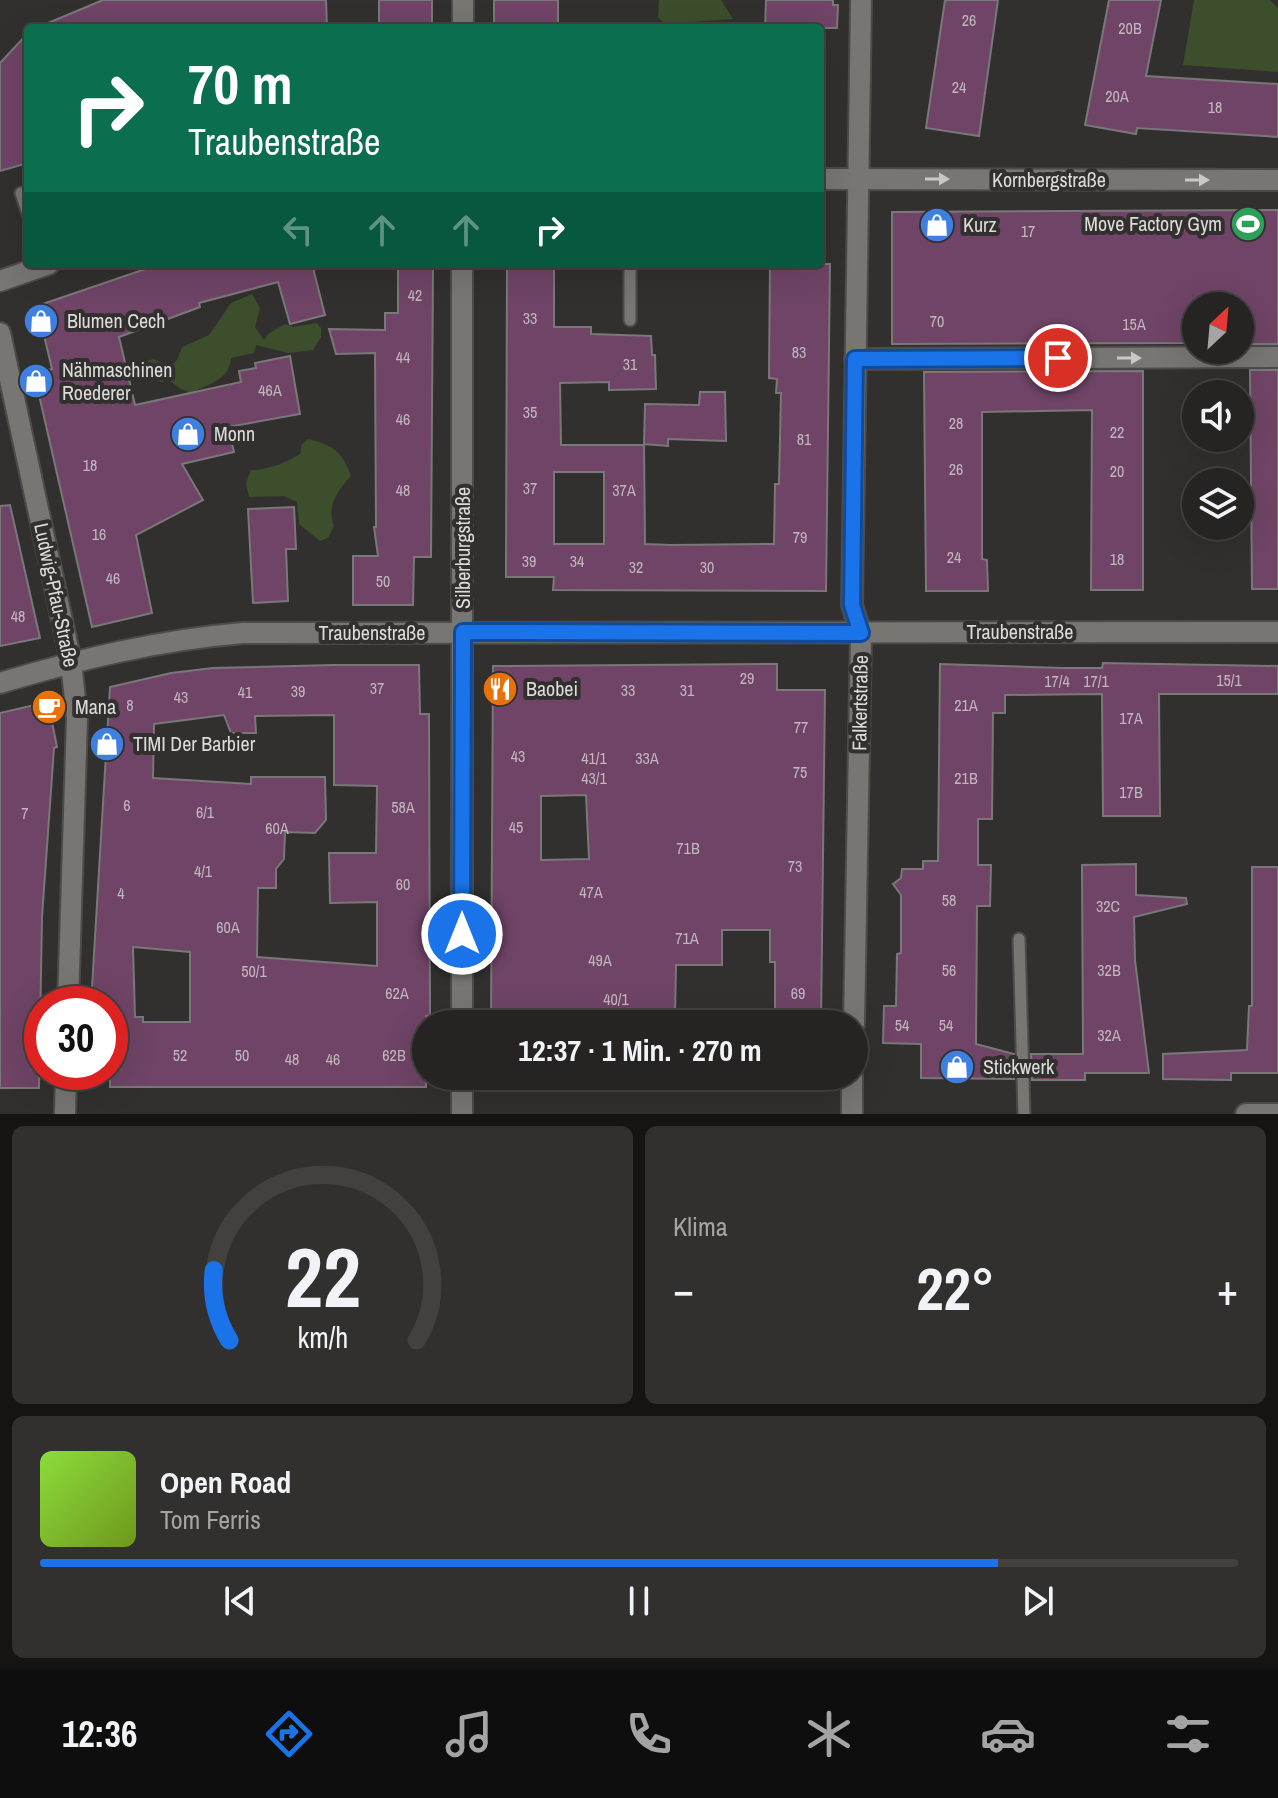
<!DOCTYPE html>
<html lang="de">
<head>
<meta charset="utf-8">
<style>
	:root { --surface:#262422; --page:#32302f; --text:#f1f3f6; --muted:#a4a4a5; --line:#424140; --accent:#1a73e8 }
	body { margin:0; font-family:"Archivo Narrow",sans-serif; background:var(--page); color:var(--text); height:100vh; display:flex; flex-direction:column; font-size:30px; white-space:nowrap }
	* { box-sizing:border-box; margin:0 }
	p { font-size:26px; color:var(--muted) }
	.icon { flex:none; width:44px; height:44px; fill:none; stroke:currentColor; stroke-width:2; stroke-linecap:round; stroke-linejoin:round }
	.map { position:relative; height:1114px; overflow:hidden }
	.panel { display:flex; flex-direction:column; gap:12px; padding:12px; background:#151413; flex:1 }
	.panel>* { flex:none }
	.hud { position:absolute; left:24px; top:24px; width:800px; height:244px; border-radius:8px; box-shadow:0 8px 32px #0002,0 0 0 2px var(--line); background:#0b6e4f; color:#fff; overflow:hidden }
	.needle { width:52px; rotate:26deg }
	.buttons { position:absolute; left:1182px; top:292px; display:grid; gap:16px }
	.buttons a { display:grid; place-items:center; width:72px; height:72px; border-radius:50%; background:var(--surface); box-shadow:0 8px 32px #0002,0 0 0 2px var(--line); font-size:40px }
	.speed { position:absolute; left:24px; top:986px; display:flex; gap:16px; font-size:40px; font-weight:700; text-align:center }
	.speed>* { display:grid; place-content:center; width:104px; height:104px; border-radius:50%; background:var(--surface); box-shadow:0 8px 32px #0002,0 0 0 2px var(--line); line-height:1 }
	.speed .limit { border:12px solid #d22; background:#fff; color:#111 }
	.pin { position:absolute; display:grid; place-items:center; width:68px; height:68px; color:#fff; margin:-34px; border:4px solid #fff; border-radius:50%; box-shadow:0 2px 8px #0007 }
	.me { position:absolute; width:88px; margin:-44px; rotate:0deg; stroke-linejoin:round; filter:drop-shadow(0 0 6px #0008) }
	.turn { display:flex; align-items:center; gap:28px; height:168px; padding:0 32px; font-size:36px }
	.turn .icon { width:104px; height:104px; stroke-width:2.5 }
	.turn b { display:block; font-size:56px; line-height:68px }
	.lanes { display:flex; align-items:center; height:76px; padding:0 32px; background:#0003; justify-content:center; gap:40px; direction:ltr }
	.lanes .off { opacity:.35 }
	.big { font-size:60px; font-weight:700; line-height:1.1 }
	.panel .widget { flex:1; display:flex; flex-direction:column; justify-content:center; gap:12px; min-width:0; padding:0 28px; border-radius:12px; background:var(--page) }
	.panel .dial { align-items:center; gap:0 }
	.dial svg { height:208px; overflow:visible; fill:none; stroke:var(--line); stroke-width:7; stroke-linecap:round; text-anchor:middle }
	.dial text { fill:var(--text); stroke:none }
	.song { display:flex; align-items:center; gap:24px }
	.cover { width:96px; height:96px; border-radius:12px; background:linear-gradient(135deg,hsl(90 70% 55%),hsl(80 70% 35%)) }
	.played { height:8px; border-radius:4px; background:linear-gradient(90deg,var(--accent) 80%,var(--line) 80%) }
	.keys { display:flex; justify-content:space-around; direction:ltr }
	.heat { display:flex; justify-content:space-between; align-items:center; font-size:44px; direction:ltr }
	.panel .tiles { flex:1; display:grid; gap:12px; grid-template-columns:1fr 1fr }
	.widget:last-child { grid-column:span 2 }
	.trip { position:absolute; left:412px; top:1010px; width:456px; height:80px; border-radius:40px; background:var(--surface); box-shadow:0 8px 32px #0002,0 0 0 2px var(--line); font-weight:700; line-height:80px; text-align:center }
	.tabs { display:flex; height:128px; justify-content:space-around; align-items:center; background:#0f0e0e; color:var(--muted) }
	.tabs .icon { width:56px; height:56px }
	.tabs .on { color:var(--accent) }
	.tabs b { font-size:36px; color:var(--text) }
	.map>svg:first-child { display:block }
</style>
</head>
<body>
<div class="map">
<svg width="1278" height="1114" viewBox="0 0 1278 1114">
	<rect width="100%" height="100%" fill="#32302e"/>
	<g fill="#3d4e2c">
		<polygon points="659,0 721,0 733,19 665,24 658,17"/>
		<polygon points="1194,0 1270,0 1278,8 1278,72 1183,65"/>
		<path d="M 252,294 L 260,308 L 255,327 L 264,340 L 268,334 L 285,324 L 293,327 L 317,323 L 321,328 L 321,337 L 313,350 L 288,353 L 256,345 L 254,353 L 231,358 C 229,381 210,382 192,393 L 181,389 L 170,381 L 160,382 L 141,373 L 142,363 L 153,359 L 171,366 L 177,360 L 182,347 L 209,335 L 231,303 Z"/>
		<path d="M 308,439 C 333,445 343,452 351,476 C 338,490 326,506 334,526 L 328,538 L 320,541 L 299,524 L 297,502 L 284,496 L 249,497 L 246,483 L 251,470 C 269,470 285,463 300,454 L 302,444 Z"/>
	</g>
	<g fill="#6f4466" stroke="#7a7779" stroke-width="2" fill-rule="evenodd">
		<polygon points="103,0 326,0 327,28 36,28"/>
		<rect x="379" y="0" width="53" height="28"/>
		<rect x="494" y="0" width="64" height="28"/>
		<polygon points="766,0 833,0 833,5 838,5 837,28 765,28"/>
		<polygon points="945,0 998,0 979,136 926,128"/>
		<polygon points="1109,0 1161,0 1146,76 1278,84 1278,137 1137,128 1136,134 1085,125"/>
		<polygon points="28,33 28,163 0,171 0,63"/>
		<polygon points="1278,210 1278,344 1250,344 1250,341 1240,341 1240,306 1196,306 1196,343 892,344 892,212"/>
		<polygon points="160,264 315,264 314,272 325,315 290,324 278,282 199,303 200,307 119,337 135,405 241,382 239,371 256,368 255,363 290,356 300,414 228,427 234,452 182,464 203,500 136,535 152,613 92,627 34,373 52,369 37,306"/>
		<polygon points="398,264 431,264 433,268 431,557 414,557 413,605 353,605 353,556 378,556 374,527 376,527 375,353 336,354 329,329 385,330 385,313 398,313"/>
		<path d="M 507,264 L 554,264 L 554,327 L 591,327 L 591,334 L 651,336 L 652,355 L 655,355 L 656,389 L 609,390 L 609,382 L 560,383 L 561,445 L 644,445 L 645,544 L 671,545 L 774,544 L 775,484 L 779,484 L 781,393 L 776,393 L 777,379 L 769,378 L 770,264 L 830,264 L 826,591 L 553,590 L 554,577 L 506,577 ZM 554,472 L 604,472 L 604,544 L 554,544 Z"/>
		<polygon points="1250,370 1278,370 1278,589 1252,589"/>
		<polygon points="1143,371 1143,590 1091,590 1092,410 982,412 982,559 987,560 988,591 926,591 924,372"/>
		<polygon points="700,392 725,392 726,441 668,439 668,446 644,444 645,404 699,405"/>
		<polygon points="10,505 40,638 0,646 0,506"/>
		<polygon points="294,507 296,549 286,549 288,601 253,603 248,509"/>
		<polygon points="1103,663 1278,666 1278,694 1159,694 1160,816 1103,816 1102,694 1005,695 1005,713 993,713 992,819 978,819 978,865 991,865 990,906 977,906 976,1044 1014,1054 1014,1079 921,1078 921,1044 883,1043 884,1006 896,1006 897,954 901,953 901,895 893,884 901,878 902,869 923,869 923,861 938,861 940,664 1063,668 1102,668"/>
		<path d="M 777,664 L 777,690 L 825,690 L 821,1024 L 775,1024 L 775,962 L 770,962 L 770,930 L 722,930 L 722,965 L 676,965 L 675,1015 L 534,1017 L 534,1024 L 491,1024 L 493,666 ZM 586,795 L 589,859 L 541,860 L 541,796 Z"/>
		<path d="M 334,665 L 419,665 L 420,714 L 429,714 L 430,1016 L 426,1016 L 426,1087 L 110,1087 L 110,1004 L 91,1004 L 110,687 L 171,673 L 213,668 ZM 224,715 L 231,733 L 256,733 L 255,716 L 334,715 L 334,785 L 377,786 L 376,853 L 329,853 L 330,903 L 377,902 L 377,966 L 257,957 L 258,888 L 276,888 L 276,869 L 284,859 L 285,832 L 315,833 L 326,820 L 325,777 L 251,777 L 251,784 L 153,778 L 154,724 ZM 133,947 L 190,952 L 190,1022 L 143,1022 L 143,1017 L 135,1017 Z"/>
		<polygon points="48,702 57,747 54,748 42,917 39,1088 0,1088 0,713"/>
		<polygon points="1136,864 1136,895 1186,898 1187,904 1134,917 1135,960 1149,1073 1085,1073 1085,1080 1032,1080 1031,1054 1083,1054 1082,865"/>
		<polygon points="1252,867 1278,867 1278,1073 1231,1073 1231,1080 1163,1079 1163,1054 1247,1050 1249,1006 1252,1006"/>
	</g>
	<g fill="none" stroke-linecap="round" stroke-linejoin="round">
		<g stroke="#4d4b49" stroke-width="15">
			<g id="lane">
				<polyline points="21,193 28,214"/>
				<polyline points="630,320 630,264"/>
				<polyline points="1019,939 1024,1114"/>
			</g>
		</g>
		<g stroke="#4d4b49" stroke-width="24">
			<g id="street">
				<polyline points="463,28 463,0"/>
				<polyline points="820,179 1278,180"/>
				<polyline points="462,264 462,1024"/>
				<polyline points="0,281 49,264"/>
				<polyline points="0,333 71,662 77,718 68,1004"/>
				<polyline points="855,359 1278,357"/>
				<path d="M 0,683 C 80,659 159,640 243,633 L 1278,632"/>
				<polyline points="854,1024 861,633 852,605 861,0"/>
				<polyline points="65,1114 66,1072"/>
				<polyline points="462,1114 462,1076"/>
				<polyline points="852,1114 852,1076"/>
				<polyline points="1246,1114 1278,1114"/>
			</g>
		</g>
		<use href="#lane" stroke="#787673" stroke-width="11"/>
		<use href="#street" stroke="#787673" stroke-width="20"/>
	</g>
	<defs><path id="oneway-solid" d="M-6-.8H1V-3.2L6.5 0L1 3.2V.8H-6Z" transform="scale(2)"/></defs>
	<g fill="#cac8c6">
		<use href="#oneway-solid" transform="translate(937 179)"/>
		<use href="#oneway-solid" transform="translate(1197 180)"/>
		<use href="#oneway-solid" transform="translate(1129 358)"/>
	</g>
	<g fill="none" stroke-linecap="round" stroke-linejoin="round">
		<g stroke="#114b97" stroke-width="20">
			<polyline id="route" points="462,934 463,632 861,633 852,605 855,359 1058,358"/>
		</g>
		<use href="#route" stroke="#1a73e8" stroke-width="14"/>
	</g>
	<defs>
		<g id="stadium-disc" transform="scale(1.8)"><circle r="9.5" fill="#2e9e5b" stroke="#32302e"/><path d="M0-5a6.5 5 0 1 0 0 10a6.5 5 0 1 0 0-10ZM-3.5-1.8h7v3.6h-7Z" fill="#fff"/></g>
		<g id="shop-disc" transform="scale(1.8)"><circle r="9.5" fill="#3f7fe0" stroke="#32302e"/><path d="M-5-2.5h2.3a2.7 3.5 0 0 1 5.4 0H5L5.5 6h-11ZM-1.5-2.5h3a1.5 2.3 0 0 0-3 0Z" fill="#fff"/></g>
		<g id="restaurant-disc" transform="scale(1.8)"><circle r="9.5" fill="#e8710a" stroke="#32302e"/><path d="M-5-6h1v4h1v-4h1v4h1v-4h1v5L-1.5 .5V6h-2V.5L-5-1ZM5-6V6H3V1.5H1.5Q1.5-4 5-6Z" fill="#fff"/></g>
		<g id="cafe-disc" transform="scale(1.8)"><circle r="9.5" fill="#e8710a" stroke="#32302e"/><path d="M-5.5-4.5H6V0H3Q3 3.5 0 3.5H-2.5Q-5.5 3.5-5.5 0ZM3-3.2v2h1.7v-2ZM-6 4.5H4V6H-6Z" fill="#fff"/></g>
	</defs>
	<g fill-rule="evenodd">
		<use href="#stadium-disc" x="1248" y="224"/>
		<use href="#shop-disc" x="937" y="225"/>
		<use href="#shop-disc" x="41" y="321"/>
		<use href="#shop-disc" x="36" y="381"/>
		<use href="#shop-disc" x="188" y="434"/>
		<use href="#restaurant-disc" x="500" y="689"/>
		<use href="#cafe-disc" x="49" y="707"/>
		<use href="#shop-disc" x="107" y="744"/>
		<use href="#shop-disc" x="957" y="1067"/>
	</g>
	<g text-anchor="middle" stroke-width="8" stroke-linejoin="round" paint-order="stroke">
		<g font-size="16" fill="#c2b6be">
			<text x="969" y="26">26</text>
			<text x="1130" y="34">20B</text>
			<text x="959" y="93">24</text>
			<text x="1117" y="102">20A</text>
			<text x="1215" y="113">18</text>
			<text x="1028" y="237">17</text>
			<text x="415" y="301">42</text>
			<text x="530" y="324">33</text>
			<text x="937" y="327">70</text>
			<text x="1134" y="330">15A</text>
			<text x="799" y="358">83</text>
			<text x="403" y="363">44</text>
			<text x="630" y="370">31</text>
			<text x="270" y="396">46A</text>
			<text x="530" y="418">35</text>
			<text x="403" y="425">46</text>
			<text x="956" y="429">28</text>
			<text x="1117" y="438">22</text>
			<text x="804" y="445">81</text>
			<text x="90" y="471">18</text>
			<text x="956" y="475">26</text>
			<text x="1117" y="477">20</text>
			<text x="530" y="494">37</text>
			<text x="403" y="496">48</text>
			<text x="624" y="496">37A</text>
			<text x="99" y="540">16</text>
			<text x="800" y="543">79</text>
			<text x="954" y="563">24</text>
			<text x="1117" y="565">18</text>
			<text x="529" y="567">39</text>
			<text x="577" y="567">34</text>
			<text x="636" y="573">32</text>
			<text x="707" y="573">30</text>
			<text x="113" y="584">46</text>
			<text x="383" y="587">50</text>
			<text x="18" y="622">48</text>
			<text x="747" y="684">29</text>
			<text x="1229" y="686">15/1</text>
			<text x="1057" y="687">17/4</text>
			<text x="1096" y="687">17/1</text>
			<text x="377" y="694">37</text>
			<text x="628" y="696">33</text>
			<text x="687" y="696">31</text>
			<text x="298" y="697">39</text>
			<text x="245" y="698">41</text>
			<text x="181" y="703">43</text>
			<text x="130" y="711">8</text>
			<text x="966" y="711">21A</text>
			<text x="1131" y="724">17A</text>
			<text x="801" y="733">77</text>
			<text x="518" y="762">43</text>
			<text x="594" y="764">41/1</text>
			<text x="647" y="764">33A</text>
			<text x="800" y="778">75</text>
			<text x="594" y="784">43/1</text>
			<text x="966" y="784">21B</text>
			<text x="1131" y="798">17B</text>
			<text x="127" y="811">6</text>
			<text x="403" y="813">58A</text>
			<text x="205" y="818">6/1</text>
			<text x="25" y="819">7</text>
			<text x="516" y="833">45</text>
			<text x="277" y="834">60A</text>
			<text x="688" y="854">71B</text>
			<text x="795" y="872">73</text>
			<text x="203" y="877">4/1</text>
			<text x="403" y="890">60</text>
			<text x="591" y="898">47A</text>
			<text x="121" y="899">4</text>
			<text x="949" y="906">58</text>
			<text x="1108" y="912">32C</text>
			<text x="228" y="933">60A</text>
			<text x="687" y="944">71A</text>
			<text x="600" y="966">49A</text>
			<text x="949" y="976">56</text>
			<text x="1109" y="976">32B</text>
			<text x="254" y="977">50/1</text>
			<text x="397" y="999">62A</text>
			<text x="798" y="999">69</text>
			<text x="616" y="1005">40/1</text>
			<text x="902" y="1031">54</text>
			<text x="946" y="1031">54</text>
			<text x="1109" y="1041">32A</text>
			<text x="180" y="1061">52</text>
			<text x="242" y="1061">50</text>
			<text x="394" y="1061">62B</text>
			<text x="292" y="1065">48</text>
			<text x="333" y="1065">46</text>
		</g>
		<g font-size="20" fill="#dedcdb" stroke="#32302e">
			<text x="1049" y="187">Kornbergstraße</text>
			<text transform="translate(463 548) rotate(-90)" y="7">Silberburgstraße</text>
			<text transform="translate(56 595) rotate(78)" y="7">Ludwig-Pfau-Straße</text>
			<text x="1020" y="639">Traubenstraße</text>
			<text x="372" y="640">Traubenstraße</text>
			<text transform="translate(860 703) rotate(-89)" y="7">Falkertstraße</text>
		</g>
		<g font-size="20" fill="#dedcdb" stroke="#32302e" text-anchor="start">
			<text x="1222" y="231" text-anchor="end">Move Factory Gym</text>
			<text x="963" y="232">Kurz</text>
			<text x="67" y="328">Blumen Cech</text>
			<text x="62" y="377">Nähmaschinen<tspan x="62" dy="23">Roederer</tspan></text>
			<text x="214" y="441">Monn</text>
			<text x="526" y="696">Baobei</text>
			<text x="75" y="714">Mana</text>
			<text x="133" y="751">TIMI Der Barbier</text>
			<text x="983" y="1074">Stickwerk</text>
		</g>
	</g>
</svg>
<div class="buttons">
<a><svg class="needle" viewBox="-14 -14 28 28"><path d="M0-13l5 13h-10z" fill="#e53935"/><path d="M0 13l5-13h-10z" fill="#a4a4a5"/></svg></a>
<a><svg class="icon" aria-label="sound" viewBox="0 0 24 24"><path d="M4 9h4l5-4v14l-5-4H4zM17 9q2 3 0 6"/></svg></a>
<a><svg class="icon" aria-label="layers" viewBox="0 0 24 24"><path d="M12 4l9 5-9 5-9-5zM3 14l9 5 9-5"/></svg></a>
</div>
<div class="speed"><div class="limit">30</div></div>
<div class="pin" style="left:1058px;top:358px;background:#d93025"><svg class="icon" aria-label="arrive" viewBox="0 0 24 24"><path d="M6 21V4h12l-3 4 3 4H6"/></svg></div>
<svg class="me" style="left:462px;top:934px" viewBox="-20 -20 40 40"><circle r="17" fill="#1a73e8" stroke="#fff" stroke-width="3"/><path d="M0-11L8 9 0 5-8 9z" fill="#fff"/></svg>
<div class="trip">12:37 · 1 Min. · 270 m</div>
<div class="hud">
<div class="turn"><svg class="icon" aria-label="right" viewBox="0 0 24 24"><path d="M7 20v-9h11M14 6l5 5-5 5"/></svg><div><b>70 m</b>Traubenstraße</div></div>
<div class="lanes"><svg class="icon off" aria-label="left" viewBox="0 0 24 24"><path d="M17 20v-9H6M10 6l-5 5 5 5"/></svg><svg class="icon off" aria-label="ahead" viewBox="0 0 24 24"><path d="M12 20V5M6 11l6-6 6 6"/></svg><svg class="icon off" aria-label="ahead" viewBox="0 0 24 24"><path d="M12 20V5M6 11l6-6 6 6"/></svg><svg class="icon" aria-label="right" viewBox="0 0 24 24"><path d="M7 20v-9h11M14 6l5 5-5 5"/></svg></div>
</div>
</div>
<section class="panel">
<div class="tiles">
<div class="widget dial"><svg viewBox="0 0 100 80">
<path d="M14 69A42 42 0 1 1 86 69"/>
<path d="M14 69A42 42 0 0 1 8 42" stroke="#1a73e8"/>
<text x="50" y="56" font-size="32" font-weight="700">22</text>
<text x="50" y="72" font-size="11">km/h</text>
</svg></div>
<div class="widget"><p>Klima</p>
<div class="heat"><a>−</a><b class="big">22°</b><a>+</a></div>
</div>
<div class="widget">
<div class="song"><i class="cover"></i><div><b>Open Road</b><p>Tom Ferris</p></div></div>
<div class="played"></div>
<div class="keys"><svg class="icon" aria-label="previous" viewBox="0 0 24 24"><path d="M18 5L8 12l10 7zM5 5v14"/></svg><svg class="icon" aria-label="pause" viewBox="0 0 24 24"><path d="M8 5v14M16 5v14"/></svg><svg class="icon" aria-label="next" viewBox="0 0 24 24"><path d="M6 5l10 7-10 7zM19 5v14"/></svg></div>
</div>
</div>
</section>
<nav class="tabs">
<b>12:36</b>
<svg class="icon on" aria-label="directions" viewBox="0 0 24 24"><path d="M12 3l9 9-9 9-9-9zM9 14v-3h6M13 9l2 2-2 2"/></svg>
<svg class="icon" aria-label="music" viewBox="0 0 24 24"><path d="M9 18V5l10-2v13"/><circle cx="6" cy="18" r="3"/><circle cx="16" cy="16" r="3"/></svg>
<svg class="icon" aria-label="phone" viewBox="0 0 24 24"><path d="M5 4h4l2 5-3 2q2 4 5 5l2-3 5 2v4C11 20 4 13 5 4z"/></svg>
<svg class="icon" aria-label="climate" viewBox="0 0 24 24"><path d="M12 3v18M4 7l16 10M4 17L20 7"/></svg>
<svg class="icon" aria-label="car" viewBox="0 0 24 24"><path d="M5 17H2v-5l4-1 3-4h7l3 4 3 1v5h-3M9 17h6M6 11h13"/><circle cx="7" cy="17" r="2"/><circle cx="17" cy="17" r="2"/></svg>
<svg class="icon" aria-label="filters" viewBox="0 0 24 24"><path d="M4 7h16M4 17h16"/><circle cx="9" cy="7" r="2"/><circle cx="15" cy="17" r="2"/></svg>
</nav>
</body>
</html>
